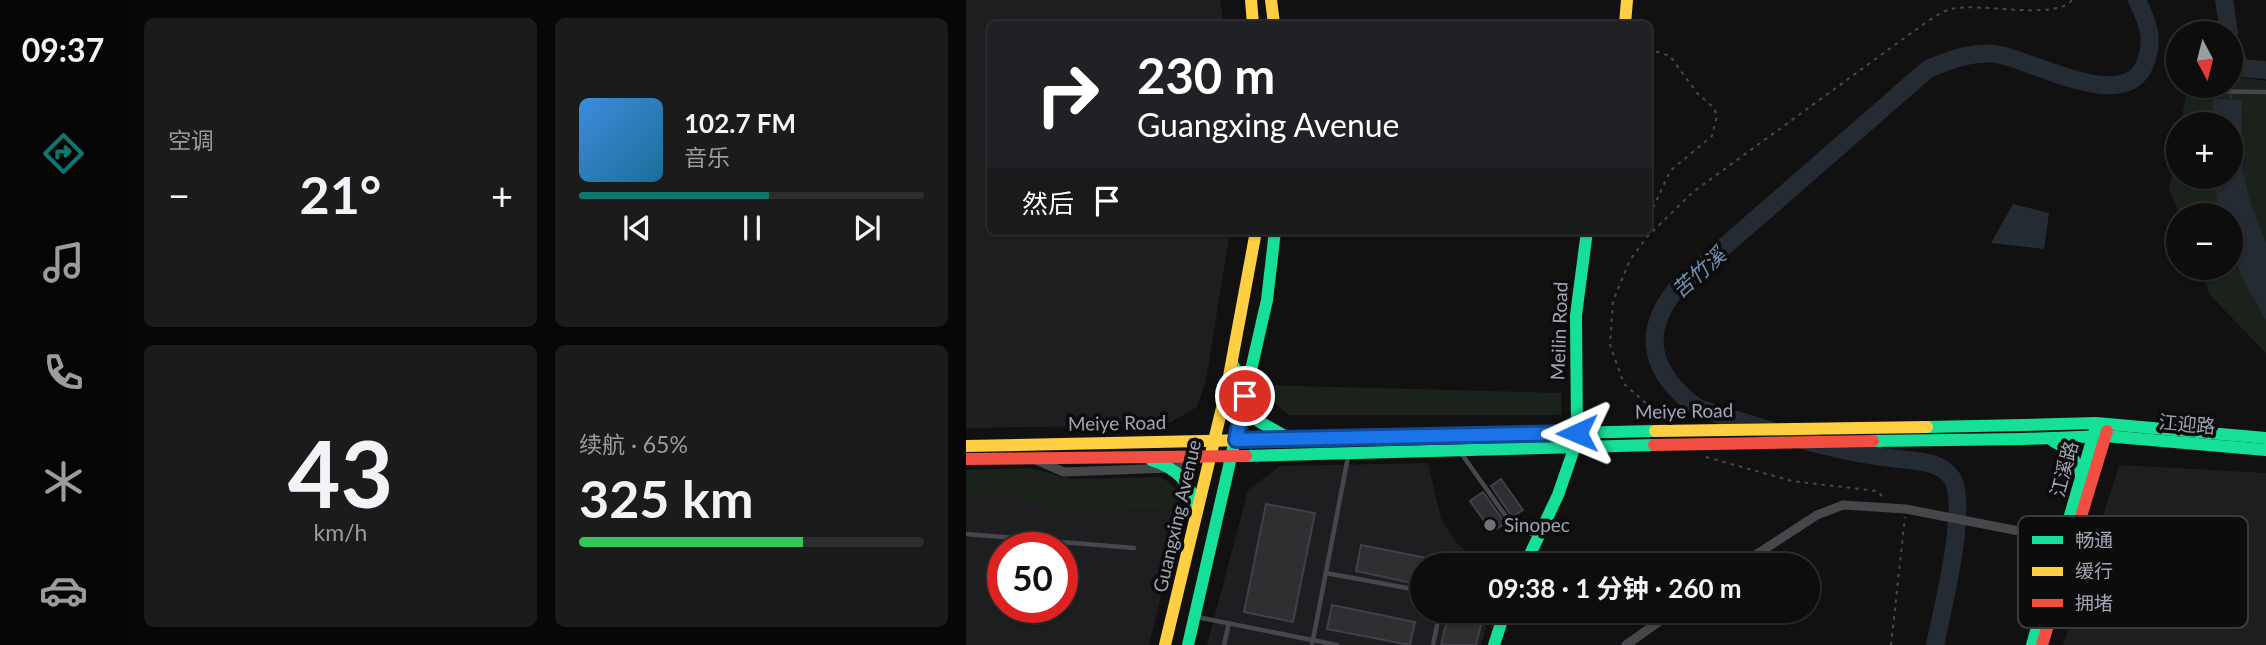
<!DOCTYPE html>
<html lang="zh">
<head>
<meta charset="utf-8">
<style>
	:root { --surface:#0d0d0e; --page:#1b1b1c; --text:#f1f3f6; --muted:#9a9c9e; --line:#2d2d2e; --accent:#0f766e }
	body { margin:0; font-family:Lato,"Noto Sans SC",sans-serif; background:var(--page); color:var(--text); height:100vh; display:flex; flex-direction:column; font-size:26px; white-space:nowrap }
	* { box-sizing:border-box; margin:0 }
	p { font-size:23px; color:var(--muted) }
	.icon { flex:none; width:38px; height:38px; fill:none; stroke:currentColor; stroke-width:2; stroke-linecap:round; stroke-linejoin:round }
	.map { position:relative; flex:1; overflow:hidden }
	.details { display:flex; flex-direction:column; gap:18px; padding:18px; background:#070708; width:840px }
	.details>* { flex:none }
	.guide { position:absolute; left:21px; top:21px; width:665px; height:214px; border-radius:10px; box-shadow:0 2px 5px #0004,0 0 0 2px var(--line); background:#202124; color:#fff; overflow:hidden }
	.needle { width:46px; rotate:173deg }
	.controls { position:absolute; left:1200px; top:21px; display:grid; gap:14px }
	.controls a { display:grid; place-items:center; width:77px; height:77px; border-radius:50%; background:var(--surface); box-shadow:0 2px 5px #0004,0 0 0 2px var(--line); font-size:35px }
	.speed { position:absolute; left:21px; top:532px; display:flex; gap:14px; font-size:35px; font-weight:700; text-align:center }
	.speed>* { display:grid; place-content:center; width:91px; height:91px; border-radius:50%; background:var(--surface); box-shadow:0 2px 5px #0004,0 0 0 2px var(--line); line-height:1 }
	.speed .limit { border:10px solid #d22; background:#fff; color:#111 }
	.pin { position:absolute; display:grid; place-items:center; width:60px; height:60px; color:#fff; margin:-30px; border:4px solid #fff; border-radius:50%; box-shadow:0 2px 7px #0007 }
	.me { position:absolute; width:77px; margin:-38px; rotate:269deg; stroke-linejoin:round; filter:drop-shadow(0 0 5px #0008) }
	.turn { display:flex; align-items:center; gap:24px; height:147px; padding:0 35px; font-size:32px }
	.turn .icon { width:91px; height:91px; stroke-width:2.5 }
	.turn b { display:block; font-size:49px; line-height:60px }
	.then { display:flex; align-items:center; height:66px; padding:0 35px; background:#0003; gap:14px; font-size:26px }
	.big { font-size:52px; font-weight:700; line-height:1.1 }
	.details .card { flex:1; display:flex; flex-direction:column; justify-content:center; gap:10px; min-width:0; padding:0 24px; border-radius:10px; background:var(--page) }
	.details .dial { align-items:center; gap:0 }
	.dial b { font-size:91px; line-height:1 }
	.song { display:flex; align-items:center; gap:21px }
	.cover { width:84px; height:84px; border-radius:10px; background:linear-gradient(135deg,hsl(210 70% 55%),hsl(200 70% 35%)) }
	.played { height:7px; border-radius:4px; background:linear-gradient(90deg,var(--accent) 55%,var(--line) 55%) }
	.keys { display:flex; justify-content:space-around; direction:ltr }
	.heat { display:flex; justify-content:space-between; align-items:center; font-size:38px; direction:ltr }
	.charge { height:10px; border-radius:5px; background:linear-gradient(90deg,#34c759 65%,var(--line) 0) }
	.details .tiles { flex:1; display:grid; gap:18px; grid-template-columns:repeat(2,1fr) }
	.trip { position:absolute; left:444px; top:553px; width:410px; height:70px; border-radius:35px; background:var(--surface); box-shadow:0 2px 5px #0004,0 0 0 2px var(--line); font-weight:700; line-height:70px; text-align:center }
	main { display:flex; flex:1; min-height:0 }
	.dock { display:flex; flex-direction:column; width:126px; justify-content:space-around; align-items:center; background:#050506; color:var(--muted) }
	.dock .icon { width:49px; height:49px }
	.dock .on { color:var(--accent) }
	.dock b { font-size:32px; color:var(--text) }
	.map>svg:first-child { display:block }
</style>
</head>
<body>
<main>
<nav class="dock">
<b>09:37</b>
<svg class="icon on" aria-label="directions" viewBox="0 0 24 24"><path d="M12 3l9 9-9 9-9-9zM9 14v-3h6M13 9l2 2-2 2"/></svg>
<svg class="icon" aria-label="music" viewBox="0 0 24 24"><path d="M9 18V5l10-2v13"/><circle cx="6" cy="18" r="3"/><circle cx="16" cy="16" r="3"/></svg>
<svg class="icon" aria-label="phone" viewBox="0 0 24 24"><path d="M5 4h4l2 5-3 2q2 4 5 5l2-3 5 2v4C11 20 4 13 5 4z"/></svg>
<svg class="icon" aria-label="climate" viewBox="0 0 24 24"><path d="M12 3v18M4 7l16 10M4 17L20 7"/></svg>
<svg class="icon" aria-label="car" viewBox="0 0 24 24"><path d="M5 17H2v-5l4-1 3-4h7l3 4 3 1v5h-3M9 17h6M6 11h13"/><circle cx="7" cy="17" r="2"/><circle cx="17" cy="17" r="2"/></svg>
</nav>
<section class="details">
<div class="tiles">
<div class="card"><p>空调</p>
<div class="heat"><a>−</a><b class="big">21°</b><a>+</a></div>
</div>
<div class="card">
<div class="song"><i class="cover"></i><div><b>102.7 FM</b><p>音乐</p></div></div>
<div class="played"></div>
<div class="keys"><svg class="icon" aria-label="previous" viewBox="0 0 24 24"><path d="M18 5L8 12l10 7zM5 5v14"/></svg><svg class="icon" aria-label="pause" viewBox="0 0 24 24"><path d="M8 5v14M16 5v14"/></svg><svg class="icon" aria-label="next" viewBox="0 0 24 24"><path d="M6 5l10 7-10 7zM19 5v14"/></svg></div>
</div>
<div class="card dial"><b>43</b><p>km/h</p></div>
<div class="card"><p>续航 · 65%</p><b class="big">325 km</b><div class="charge"></div></div>
</div>
</section>
<div class="map">
<svg width="1300" height="645" viewBox="0 0 1300 645">
	<rect width="100%" height="100%" fill="#111112"/>
	<g fill="#1e1e20" fill-rule="evenodd">
		<polygon points="0,0 254,0 258,24 24,24 24,231 264,231 240,381 231,407 200,425 0,428"/>
		<polygon points="462,463 475,519 489,541 515,565 457,565 457,611 525,611 515,645 241,645 282,490 314,466"/>
		<polygon points="1153,465 1300,473 1300,645 1097,645"/>
		<path d="M 45,499 L 81,509 L 216,511 L 183,645 L 0,645 L 0,500 ZM 37,548 L 96,548 L 96,607 L 37,607 Z"/>
	</g>
	<g fill="#1b221c">
		<polygon points="1265,76 1300,81 1300,353 1244,295 1234,268 1265,268 1265,215 1214,215 1203,189 1213,136 1213,177 1265,177 1265,124 1215,124 1221,86 1265,86"/>
		<polygon points="298,385 595,393 596,415 322,415 299,394"/>
		<path d="M 64,468 L 106,479 L 194,477 C 210,485 215,493 216,511 L 81,509 L 45,499 L 0,500 L 0,470 Z"/>
	</g>
	<g fill="#252b33">
		<polygon points="1247,98 1276,101 1275,163 1284,202 1300,242 1300,320 1278,281 1265,249 1265,215 1254,215 1247,177 1265,177 1265,124 1247,124"/>
		<polygon points="1047,204 1083,213 1078,249 1025,243"/>
	</g>
	<g fill="none" stroke-linecap="round" stroke-linejoin="round">
		<polyline stroke="#252b33" stroke-width="2.5" points="1265,98 1266,52"/>
		<g stroke="#252b33" stroke-width="18">
			<polyline points="1258,0 1263,33"/>
			<polyline points="1265,45 1275,68 1300,70"/>
			<path d="M 969,645 C 976,611 1003,505 986,478 C 975,461 950,461 933,459 C 863,452 798,428 732,408 C 685,374 673,333 712,287 L 962,69 C 986,59 1009,50 1035,55 C 1068,62 1158,112 1178,66 C 1189,40 1183,25 1171,0"/>
		</g>
	</g>
	<g fill="#2f2f31" stroke="#404146" stroke-width="2">
		<polygon points="535,479 557,510 546,517 525,486"/>
		<polygon points="517,492 539,523 526,532 504,501"/>
		<polygon points="300,504 349,513 327,622 278,612"/>
		<polygon points="395,545 461,558 460,565 457,565 456,585 390,571"/>
		<polygon points="366,605 449,622 444,645 361,629"/>
		<polygon points="483,613 516,621 510,645 475,645"/>
	</g>
	<g fill="none" stroke-linecap="round" stroke-linejoin="round">
		<g stroke="#47484d" stroke-width="2" stroke-dasharray="3.5 5" stroke-linecap="butt">
			<polyline points="682,49 704,56 731,93 748,108 751,116 746,136 704,171 682,219"/>
			<path d="M 699,420 L 658,384 L 644,345 L 647,301 L 664,260 L 681,237 L 727,192 L 948,31 C 959,24 973,12 985,9 C 1014,2 1090,21 1106,0"/>
			<polyline points="740,457 826,481 911,491 917,497"/>
			<polyline points="925,645 939,517"/>
		</g>
		<g stroke="#46474b" stroke-width="4.5">
			<polyline points="1222,91 1300,92"/>
			<polyline points="495,453 546,525 572,537"/>
			<polyline points="0,534 168,548"/>
			<polyline points="360,573 457,591"/>
			<polyline points="231,617 371,645"/>
			<polyline points="258,645 263,623"/>
			<polyline points="346,645 382,457"/>
			<polyline points="467,645 474,611"/>
		</g>
		<g stroke="#46474b" stroke-width="9">
			<polyline points="70,460 98,472 206,468 234,459"/>
			<polyline points="774,565 851,515 877,505 940,509 1099,540"/>
			<polyline points="660,645 708,611"/>
		</g>
		<g stroke="#16e098" stroke-width="12">
			<polyline points="266,363 273,376 285,371 287,405 292,421 319,436"/>
			<polyline points="1057,425 1130,423 1300,438"/>
			<polyline points="611,433 610,315 621,231"/>
			<polyline points="419,437 689,431"/>
			<polyline points="1056,439 1139,436 1300,450"/>
			<polyline points="1087,441 1103,450 1116,476"/>
			<polyline points="280,456 688,445"/>
			<path d="M 185,460 C 211,468 225,483 231,509"/>
			<polyline points="559,565 592,495 609,446"/>
			<polyline points="222,645 301,300 309,231"/>
			<polyline points="528,645 539,611"/>
			<polyline points="1066,645 1129,430"/>
		</g>
		<g stroke="#ffcf43" stroke-width="12">
			<polyline points="285,0 287,24"/>
			<polyline points="305,0 308,24"/>
			<polyline points="659,24 661,0"/>
			<polyline points="0,446 419,437"/>
			<polyline points="199,645 261,387 290,231"/>
		</g>
		<g stroke="#f24e42" stroke-width="12">
			<polyline points="0,459 280,456"/>
			<polyline points="1076,645 1141,431"/>
		</g>
		<g stroke="#16e098" stroke-width="12">
			<polyline points="961,427 1057,425"/>
			<polyline points="907,441 1056,439"/>
		</g>
		<polyline stroke="#ffcf43" stroke-width="12" points="689,431 961,427"/>
		<polyline stroke="#f24e42" stroke-width="12" points="688,445 907,441"/>
	</g>
	<g fill="none" stroke-linecap="round" stroke-linejoin="round">
		<g stroke="#114b97" stroke-width="18">
			<polyline id="route" points="279,396 270,440 611,433"/>
		</g>
		<use href="#route" stroke="#1a73e8" stroke-width="12"/>
	</g>
	<circle fill="#6f717b" stroke="#0c0c0d" stroke-width="2.5" cx="524" cy="525" r="7"/>
	<g text-anchor="middle" stroke-width="7" stroke-linejoin="round" paint-order="stroke">
		<g font-size="19" fill="#a1a5b4" stroke="#0c0c0d">
			<text transform="translate(593 331) rotate(-88)" y="7">Meilin Road</text>
			<text transform="translate(718 411) rotate(-1)" y="7">Meiye Road</text>
			<text transform="translate(151 423) rotate(-1)" y="7">Meiye Road</text>
			<text transform="translate(1221 424) rotate(5)" y="7">江迎路</text>
			<text transform="translate(1098 469) rotate(-75)" y="7">江溪路</text>
			<text transform="translate(211 516) rotate(-77)" y="7">Guangxing Avenue</text>
		</g>
		<g font-size="19" fill="#a1a5b4" stroke="#0c0c0d" text-anchor="start">
			<text x="538" y="532">Sinopec</text>
		</g>
		<g font-size="21" font-style="italic" fill="#7590b2" stroke="#0c0c0d">
			<text transform="translate(733 273) rotate(-42)" y="7">苦竹溪</text>
		</g>
	</g>
	<rect x="1052" y="516" width="230" height="112" rx="10" fill="#0c0c0d" stroke="#393a3f" stroke-width="2"/>
	<rect x="1066" y="536" width="31" height="8" fill="#16e098"/>
	<rect x="1066" y="567" width="31" height="9" fill="#ffcf43"/>
	<rect x="1066" y="599" width="31" height="8" fill="#f24e42"/>
	<g font-size="19" fill="#a1a5b4">
		<text x="1109" y="547">畅通</text>
		<text x="1109" y="578">缓行</text>
		<text x="1109" y="610">拥堵</text>
	</g>
</svg>
<div class="controls">
<a><svg class="needle" viewBox="-14 -14 28 28"><path d="M0-13l5 13h-10z" fill="#e53935"/><path d="M0 13l5-13h-10z" fill="#9a9c9e"/></svg></a>
<a>+</a>
<a>−</a>
</div>
<div class="speed"><div class="limit">50</div></div>
<div class="pin" style="left:279px;top:396px;background:#d93025"><svg class="icon" aria-label="arrive" viewBox="0 0 24 24"><path d="M6 21V4h12l-3 4 3 4H6"/></svg></div>
<svg class="me" style="left:611px;top:433px" viewBox="-20 -20 40 40"><path d="M0-17L14 15 0 8-14 15z" fill="#1a73e8" stroke="#fff" stroke-width="4"/></svg>
<div class="trip">09:38 · 1 分钟 · 260 m</div>
<div class="guide">
<div class="turn"><svg class="icon" aria-label="right" viewBox="0 0 24 24"><path d="M7 20v-9h11M14 6l5 5-5 5"/></svg><div><b>230 m</b>Guangxing Avenue</div></div>
<div class="then">然后<svg class="icon" aria-label="arrive" viewBox="0 0 24 24"><path d="M6 21V4h12l-3 4 3 4H6"/></svg></div>
</div>
</div>
</main>
</body>
</html>
